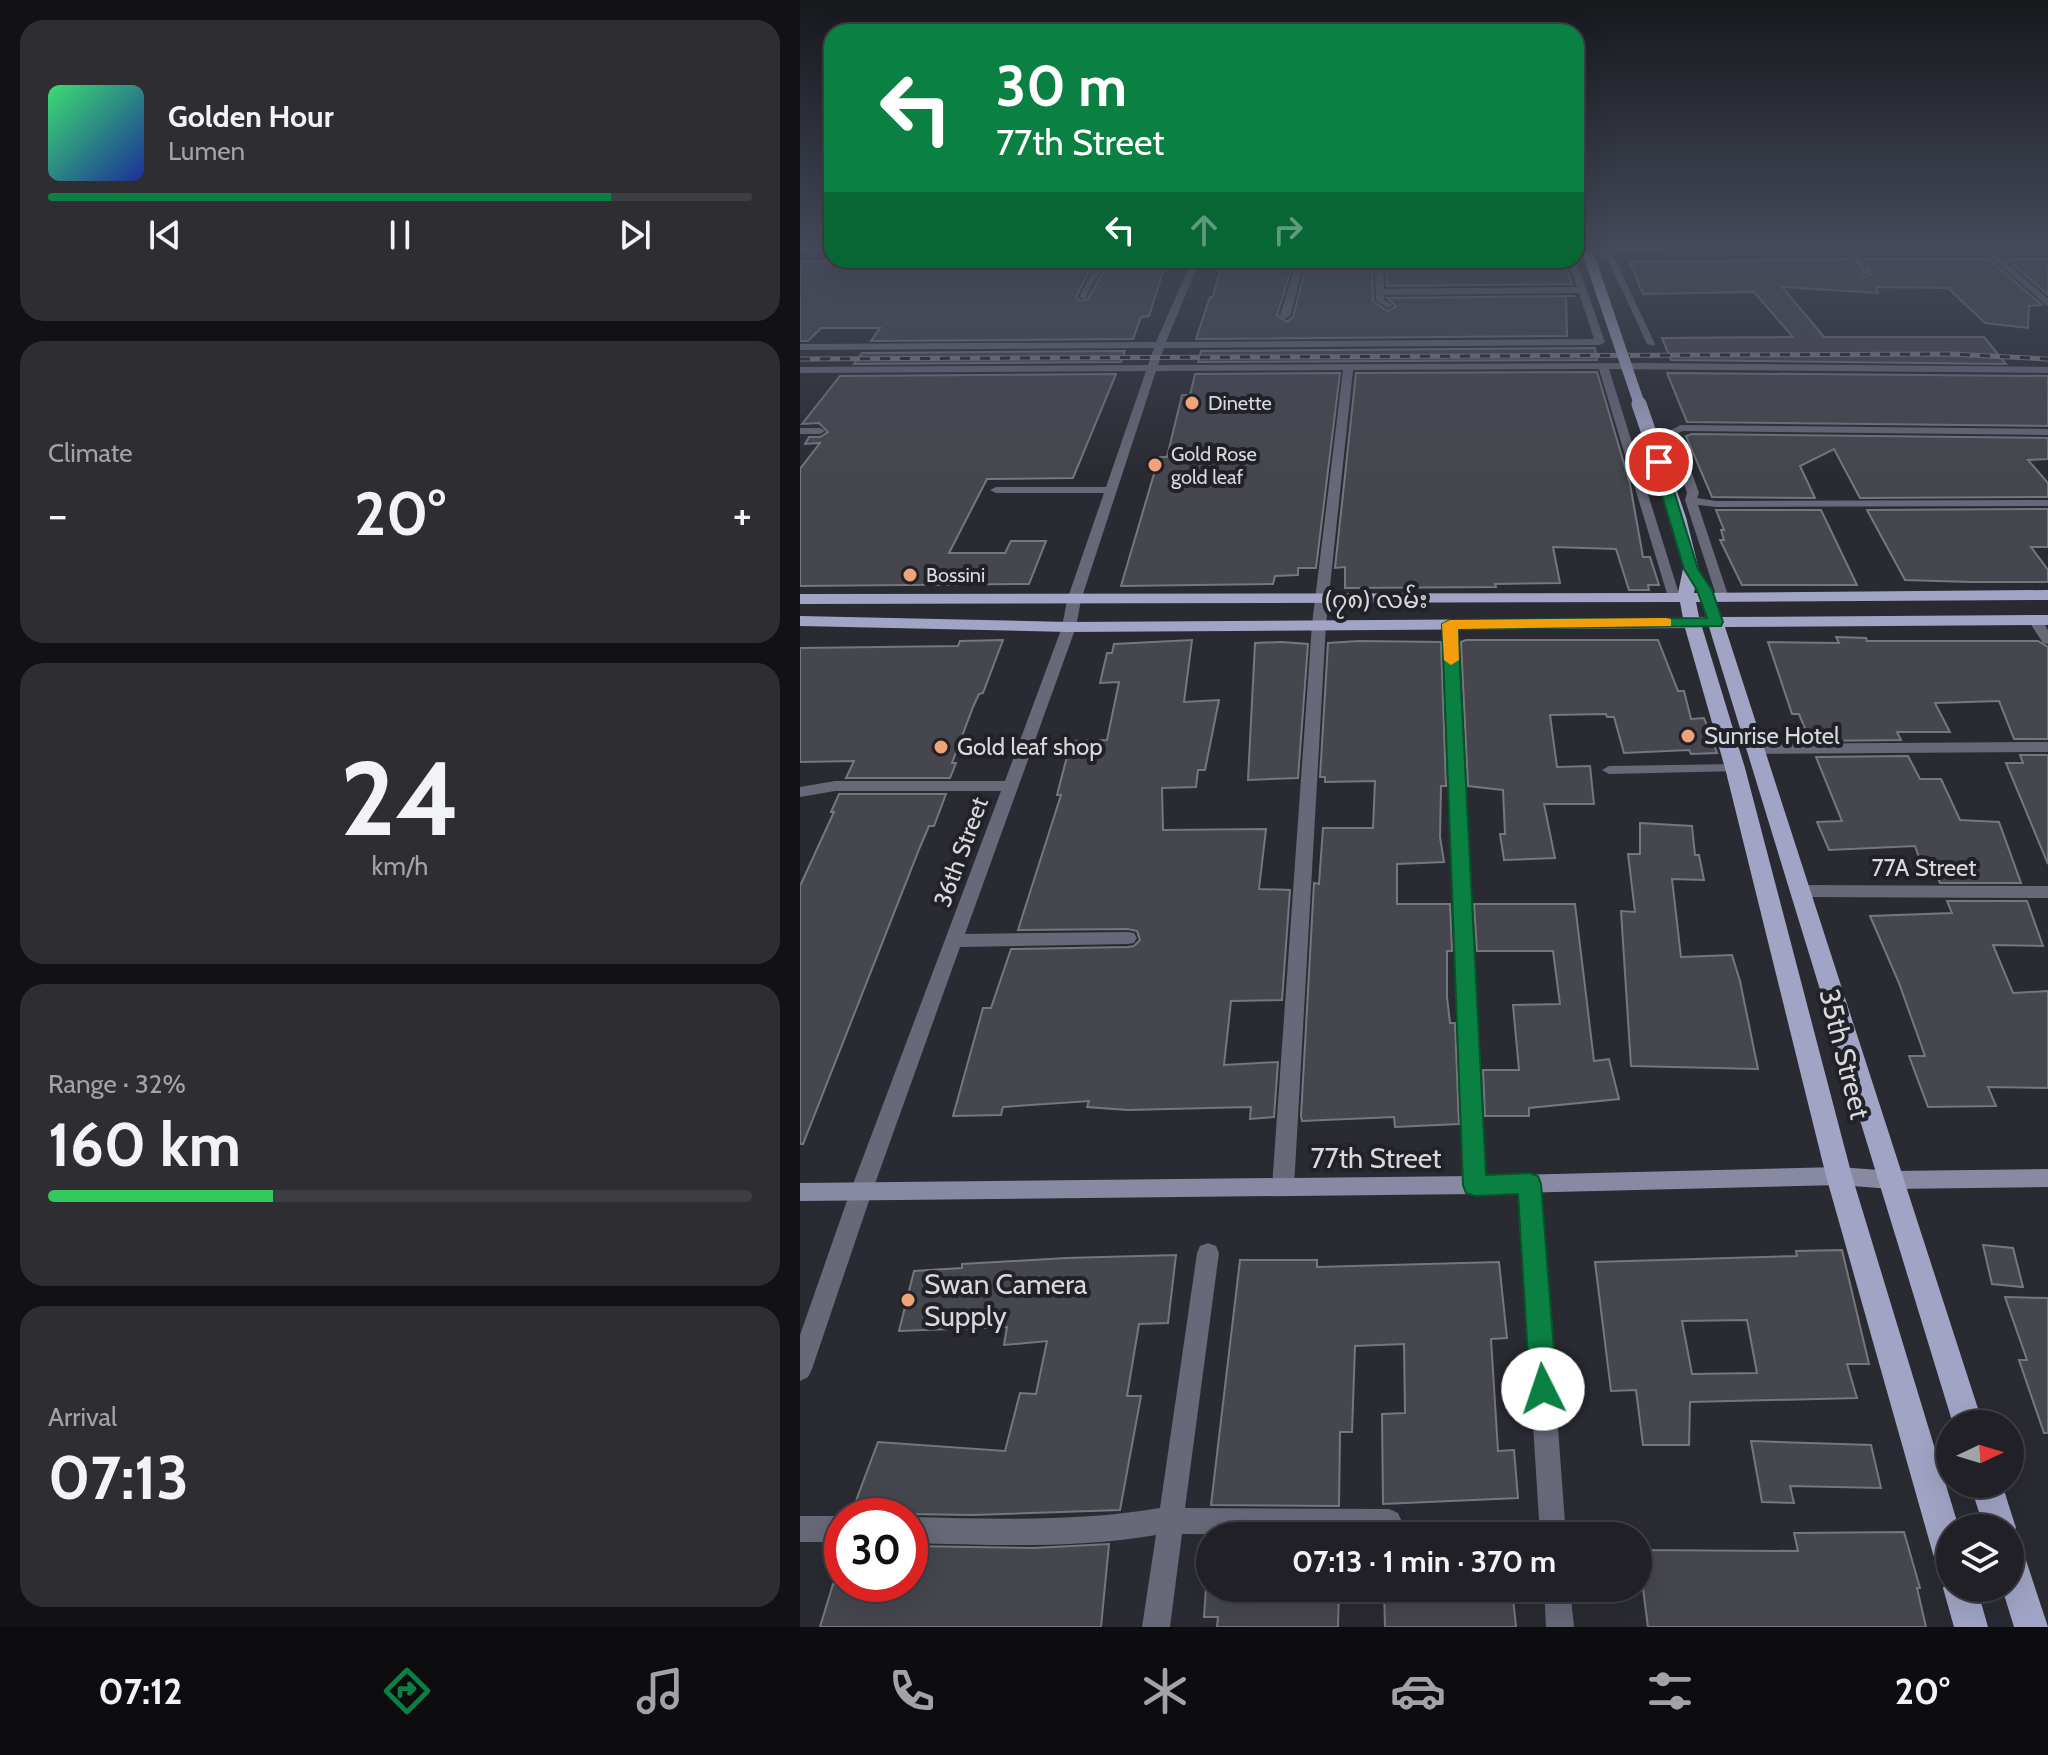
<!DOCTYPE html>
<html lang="en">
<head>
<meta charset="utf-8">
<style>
	:root { --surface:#202026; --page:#2d2d32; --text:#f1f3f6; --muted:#a2a3a7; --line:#3d3e43; --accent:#0b8043 }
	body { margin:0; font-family:Cabin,"Noto Sans Myanmar",sans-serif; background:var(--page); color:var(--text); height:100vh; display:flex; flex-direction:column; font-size:30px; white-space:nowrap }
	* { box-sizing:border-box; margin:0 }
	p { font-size:26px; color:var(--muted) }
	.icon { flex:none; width:44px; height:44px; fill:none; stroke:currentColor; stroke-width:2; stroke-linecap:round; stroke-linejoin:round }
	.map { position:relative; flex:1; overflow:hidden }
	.details { display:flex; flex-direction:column; gap:20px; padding:20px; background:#121215; width:800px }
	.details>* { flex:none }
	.hud { position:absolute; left:24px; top:24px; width:760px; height:244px; border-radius:24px; box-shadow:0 8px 32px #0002,0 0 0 2px var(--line); background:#0b8043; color:#fff; overflow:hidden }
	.needle { width:52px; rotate:86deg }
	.tools { position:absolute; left:1136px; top:1410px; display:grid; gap:16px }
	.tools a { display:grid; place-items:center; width:88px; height:88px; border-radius:50%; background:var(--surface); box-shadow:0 8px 32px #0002,0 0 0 2px var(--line); font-size:40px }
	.speed { position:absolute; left:24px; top:1498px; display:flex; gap:16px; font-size:40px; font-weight:700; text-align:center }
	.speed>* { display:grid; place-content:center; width:104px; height:104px; border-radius:50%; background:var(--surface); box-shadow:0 8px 32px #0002,0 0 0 2px var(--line); line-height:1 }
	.speed .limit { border:12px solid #d22; background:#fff; color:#111 }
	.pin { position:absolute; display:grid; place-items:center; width:68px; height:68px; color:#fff; margin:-34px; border:4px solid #fff; border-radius:50%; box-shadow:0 2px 8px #0007 }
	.me { position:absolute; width:88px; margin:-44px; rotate:356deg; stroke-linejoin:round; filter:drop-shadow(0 0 6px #0008) }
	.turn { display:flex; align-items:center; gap:28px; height:168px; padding:0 40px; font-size:36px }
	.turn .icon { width:104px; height:104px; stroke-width:2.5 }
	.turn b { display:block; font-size:56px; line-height:68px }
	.lanes { display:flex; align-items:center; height:76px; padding:0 40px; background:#0003; justify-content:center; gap:40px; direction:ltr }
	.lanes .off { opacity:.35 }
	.big { font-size:60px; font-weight:800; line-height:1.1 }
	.details .tile { flex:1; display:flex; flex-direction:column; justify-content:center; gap:12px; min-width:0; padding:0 28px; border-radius:24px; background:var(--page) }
	.details .dial { align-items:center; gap:0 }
	.dial b { font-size:104px; line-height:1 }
	.song { display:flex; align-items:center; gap:24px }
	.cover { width:96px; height:96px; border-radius:12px; background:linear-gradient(135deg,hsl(140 70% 55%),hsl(230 70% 35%)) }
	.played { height:8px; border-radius:4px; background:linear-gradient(90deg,var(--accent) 80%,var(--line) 80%) }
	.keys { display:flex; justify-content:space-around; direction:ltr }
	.heat { display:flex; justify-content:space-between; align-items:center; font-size:44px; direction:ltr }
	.charge { height:12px; border-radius:6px; background:linear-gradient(90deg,#34c759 32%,var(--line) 0) }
	.trip { position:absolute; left:396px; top:1522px; width:456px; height:80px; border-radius:40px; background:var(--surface); box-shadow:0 8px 32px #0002,0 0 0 2px var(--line); font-weight:800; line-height:80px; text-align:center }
	.menu { display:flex; height:128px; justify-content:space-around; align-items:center; background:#0d0d0f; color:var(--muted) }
	.menu .icon { width:56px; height:56px }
	.menu .selected { color:var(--accent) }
	.menu b { font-size:36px; color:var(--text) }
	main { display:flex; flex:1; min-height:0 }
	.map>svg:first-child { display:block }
</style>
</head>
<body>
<main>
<section class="details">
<div class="tile">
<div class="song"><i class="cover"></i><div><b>Golden Hour</b><p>Lumen</p></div></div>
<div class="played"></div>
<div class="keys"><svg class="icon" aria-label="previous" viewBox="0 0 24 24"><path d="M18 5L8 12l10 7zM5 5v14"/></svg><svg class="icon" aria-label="pause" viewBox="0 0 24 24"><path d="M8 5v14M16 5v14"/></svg><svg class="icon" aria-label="next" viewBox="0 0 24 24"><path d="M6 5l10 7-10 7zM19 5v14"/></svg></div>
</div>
<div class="tile"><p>Climate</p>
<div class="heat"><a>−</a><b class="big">20°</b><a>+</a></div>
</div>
<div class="tile dial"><b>24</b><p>km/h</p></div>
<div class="tile"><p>Range · 32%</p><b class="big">160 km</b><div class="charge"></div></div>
<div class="tile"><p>Arrival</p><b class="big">07:13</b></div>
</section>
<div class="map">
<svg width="1248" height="1627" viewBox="0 0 1248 1627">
	<rect width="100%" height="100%" fill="#2a2b32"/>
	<g fill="#46474e" stroke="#75767e" stroke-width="2" fill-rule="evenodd">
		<polygon points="1049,259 1063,277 1072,274 1064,259 1189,259 1242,305 1229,306 1228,328 1185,323 1148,288 1076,287 1078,293 982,287 1024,337 1184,337 1206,364 871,360 862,338 993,337 954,292 843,294 830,262"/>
		<polygon points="1207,259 1248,259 1248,295"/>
		<polygon points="282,260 278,267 291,267 276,297 279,301 288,299 306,267 366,262 349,316 341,317 333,339 71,341 80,328 21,328 8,341 0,341 0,261"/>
		<polygon points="572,260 573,301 588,311 596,306 587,298 775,296 766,296 767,336 396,339 410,297 413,297 422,261 488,261 488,270 491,270 477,315 487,322 493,317 505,270 562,270 561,261"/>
		<polygon points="586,260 764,260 772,284 587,286"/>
		<polygon points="795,348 797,360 398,362 401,351"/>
		<polygon points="325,351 321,362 54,364 62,353"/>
		<polygon points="797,372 830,484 843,557 850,557 859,585 848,585 849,590 829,590 816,549 753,547 760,583 695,584 696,587 545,588 545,567 535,568 556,373"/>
		<polygon points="540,373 516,568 498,568 498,575 475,576 473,584 321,586 359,457 367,457 382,395 390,395 395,374"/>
		<polygon points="867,373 1248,376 1248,426 887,422"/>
		<polygon points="316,374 273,478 187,479 149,553 205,553 211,541 246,541 229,584 0,586 0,469 20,443 5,444 9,437 20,437 28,432 19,423 2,424 40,376"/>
		<polygon points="892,434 1248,438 1248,459 1228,460 1248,483 1248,497 1060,498 1034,449 1000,466 1015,498 912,497 886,436"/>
		<polygon points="1248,509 1248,547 1231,547 1248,570 1248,582 1170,582 1105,580 1067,510"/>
		<polygon points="916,510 1021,510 1057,585 942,585 920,540 924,540 921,530 924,530"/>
		<polygon points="1036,637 1066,638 1067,641 1238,641 1248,647 1248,739 1214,739 1199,701 1135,703 1150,732 1097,732 1101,740 1010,741 999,714 992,714 968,642 1039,643"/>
		<polygon points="203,640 183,693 179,694 173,707 152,763 156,763 150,778 46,778 54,761 0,762 0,648 158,646 160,641"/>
		<polygon points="392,640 384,702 419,700 405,770 398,770 396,787 362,788 363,830 466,829 459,889 490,890 482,1000 431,1001 424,1065 478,1062 474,1117 450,1119 451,1107 328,1110 287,1107 289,1101 203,1107 201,1115 153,1116 183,1008 191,1008 211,949 328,947 334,946 340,940 337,931 328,929 218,930 261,795 257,795 271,741 307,740 319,682 300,683 307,653 312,653 314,644"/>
		<polygon points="666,640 858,640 878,691 884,691 891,719 904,718 917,753 891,754 889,750 824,753 814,717 807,717 806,714 750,715 757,767 790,766 794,804 744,804 755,858 704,860 700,834 705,834 703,790 668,786 661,642"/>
		<polygon points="559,641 641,642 646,786 641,786 640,837 644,862 597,864 597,904 650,904 652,951 647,951 647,997 650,1023 655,1023 659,1124 595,1127 594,1117 502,1121 501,1116 514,883 519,884 523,828 573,828 575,781 525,782 525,777 520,777 528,643"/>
		<polygon points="482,642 508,644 498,778 448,780 455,643"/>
		<polygon points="1220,755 1248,755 1248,864 1206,763 1223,763"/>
		<polygon points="1108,756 1120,779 1141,779 1160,820 1199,822 1221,883 1140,883 1133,866 1122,866 1115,846 1029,850 1017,822 1042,821 1016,757"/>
		<polygon points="39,794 146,794 134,826 129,826 120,847 3,1144 0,1144 0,886 34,812 31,812"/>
		<polygon points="840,823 892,826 895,855 899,855 904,880 872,879 881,957 932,955 940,981 958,1069 831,1066 821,911 835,912 828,854 840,854"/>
		<polygon points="1147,901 1227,901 1243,946 1193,945 1213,993 1248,991 1248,1088 1188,1087 1196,1106 1128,1107 1109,1056 1125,1056 1099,983 1070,916 1152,913"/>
		<polygon points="674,904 775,904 794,1061 809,1059 819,1099 729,1108 729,1116 685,1116 683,1070 719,1070 713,1005 760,1004 753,951 677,951"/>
		<polygon points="1183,1245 1213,1248 1223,1287 1192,1284"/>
		<path d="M 1042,1250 L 1069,1364 L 1047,1364 L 1057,1398 L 890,1402 L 889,1445 L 843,1445 L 836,1390 L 811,1391 L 795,1262 L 997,1256 L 996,1251 ZM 947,1320 L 957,1373 L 892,1374 L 882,1321 Z"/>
		<polygon points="376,1255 368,1323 339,1324 327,1396 341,1396 320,1510 173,1515 110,1514 110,1511 54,1506 78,1442 205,1451 220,1393 236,1394 247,1341 204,1345 207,1327 99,1331 114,1271 162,1268 162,1264 266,1258"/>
		<polygon points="440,1260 517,1260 517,1267 699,1262 707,1338 691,1339 698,1451 714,1450 718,1498 583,1504 582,1414 605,1413 604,1344 555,1346 552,1432 540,1432 539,1506 411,1505"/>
		<polygon points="1205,1297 1248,1298 1248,1433 1244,1433 1219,1360 1227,1360"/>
		<polygon points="951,1441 1071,1445 1081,1488 990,1486 994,1503 962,1502"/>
		<polygon points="1104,1532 1120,1588 1117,1588 1126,1627 848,1627 838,1550 998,1551 994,1533"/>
		<polygon points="309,1544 301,1627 20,1627 33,1584 110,1584 110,1546 233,1548"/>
		<polygon points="406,1588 539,1588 538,1627 417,1627 418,1617 404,1617"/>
		<polygon points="584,1588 712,1588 716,1627 585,1627"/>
	</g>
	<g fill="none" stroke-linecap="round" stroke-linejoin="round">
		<g fill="#676878" fill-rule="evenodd">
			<polygon points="785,250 805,253 815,259 855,344 854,346 847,344 809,262 800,257 785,254"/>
			<polygon points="935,764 940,765 942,768 940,771 809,774 802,770 809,766"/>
		</g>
		<g fill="#676878" fill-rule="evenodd">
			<polygon points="1044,246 1050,246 1069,270 1069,274 1063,274"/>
			<polygon points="1179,246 1187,246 1248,299 1248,307"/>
			<rect x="0" y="248" width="32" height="4"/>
			<polygon points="298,260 306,260 285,298 279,298"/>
			<polygon points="392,260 400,260 366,342 794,339 779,293 584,295 584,300 593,305 589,308 576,301 575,260 583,260 584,289 777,287 768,260 776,260 805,342 800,345 364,348 358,365 845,363 1248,367 1248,373 809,369 880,597 874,601 868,597 799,369 553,370 526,624 494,1187 491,1194 483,1196 475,1194 472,1187 512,624 543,370 356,371 281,600 276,627 165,934 328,932 334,933 337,938 334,943 328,944 160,947 72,1192 12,1369 8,1377 0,1381 0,1335 50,1192 201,791 35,791 0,797 0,787 35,781 205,781 262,627 267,600 304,493 196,493 190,490 196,487 306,487 346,371 0,373 0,367 348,365 354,348 0,350 0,344 356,342"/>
			<polygon points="497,260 505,260 490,316 485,319 480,316"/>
			<polygon points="881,425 1248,429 1248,435 883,431 878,433 899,493 897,498 916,501 1248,500 1248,506 916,507 898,505 929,598 923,602 917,598 885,500 887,493 867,432"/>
			<polygon points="0,428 20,428 25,431 20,434 0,434"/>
			<polygon points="1235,616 1240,617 1248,630 1248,644 1243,643 1228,620"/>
			<polygon points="650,620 657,624 686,1185 683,1192 675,1194 667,1192 664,1185 643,624"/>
			<polygon points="1248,742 1248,752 954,754 946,749 954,744"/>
			<polygon points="1000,885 1248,886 1248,898 1000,897 994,895 991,891 994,887"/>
			<polygon points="729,1175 736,1177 740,1184 766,1536 740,1536 718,1184 722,1177"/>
			<path d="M 408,1243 L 416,1246 L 419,1253 L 385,1508 L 589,1509 L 598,1513 L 602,1522 L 598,1531 L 589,1535 L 382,1534 L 370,1627 L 342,1627 L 356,1535 C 274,1549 192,1545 110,1543 L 110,1517 C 194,1519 277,1522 360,1508 L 397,1253 L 400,1246 Z"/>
			<rect x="0" y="1516" width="42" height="26"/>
			<polygon points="744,1588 770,1588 774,1627 746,1627"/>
		</g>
		<g fill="#888aa3" fill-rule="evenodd">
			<polygon points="783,246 1248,246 1248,249 786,250"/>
			<polygon points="1039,1167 1092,1171 1248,1169 1248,1187 1092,1189 1039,1185 675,1194 0,1201 0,1183 675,1176"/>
		</g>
		<g fill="#a1a4c5" fill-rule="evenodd">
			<polygon points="841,246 857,246 859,248 854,251"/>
			<polygon points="891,564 899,569 894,593 1248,590 1248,600 896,602 899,617 906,617 904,611 912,606 918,608 922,617 1248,615 1248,625 925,627 1183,1424 1153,1424 909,627 902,627 945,768 1052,1176 1159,1528 1150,1528 1150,1571 1138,1566 1133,1554 1026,1176 925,768 885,628 269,632 0,626 0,616 269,622 883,618 880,602 0,604 0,594 878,593 883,569"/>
			<polygon points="1170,1484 1202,1484 1216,1528 1212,1540 1210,1528 1184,1528"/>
			<polygon points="1210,1543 1222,1548 1248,1627 1214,1627 1202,1588 1210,1588"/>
			<polygon points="1150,1575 1150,1588 1177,1588 1188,1627 1154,1627 1143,1588"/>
		</g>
		<g stroke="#808187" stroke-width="5">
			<polyline id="rail" points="0,359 1150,354 1248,359"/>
		</g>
		<use href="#rail" stroke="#212128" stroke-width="3" stroke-dasharray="10" stroke-linecap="butt"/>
		<polyline stroke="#a1a4c5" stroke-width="11" points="789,256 840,406"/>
		<polyline stroke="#a1a4c5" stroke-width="15" points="839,404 879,520 891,569"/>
	</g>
	<linearGradient id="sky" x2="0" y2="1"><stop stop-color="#17181c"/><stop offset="0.52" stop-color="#444a5a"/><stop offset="1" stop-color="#444a5a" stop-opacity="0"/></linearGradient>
	<rect width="1248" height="473" fill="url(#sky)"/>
	<polygon fill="#0b8043" stroke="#07532c" stroke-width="2" points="859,458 865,462 898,569 912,590 923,622 921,626 658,629 686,1175 729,1173 738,1176 741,1184 757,1389 753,1399 743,1403 734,1399 730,1389 718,1194 675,1196 666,1193 663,1185 642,624 650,620 907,618 897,590 884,569 852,462"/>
	<polygon fill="#f59e0b" points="866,618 871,619 871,626 658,629 659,660 651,665 644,660 642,624 650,620"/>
	<g fill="#f0a279" stroke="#212128" stroke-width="3">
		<circle cx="392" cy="403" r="8"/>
		<circle cx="355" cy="465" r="8"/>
		<circle cx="110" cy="575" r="8"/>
		<circle cx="888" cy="736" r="8"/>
		<circle cx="141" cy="747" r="8"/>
		<circle cx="108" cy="1300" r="8"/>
	</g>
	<g text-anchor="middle" stroke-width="8" stroke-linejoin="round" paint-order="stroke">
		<g font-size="20" fill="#d8d8dd" stroke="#212128" text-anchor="start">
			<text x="408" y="410">Dinette</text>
			<text x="371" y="461">Gold Rose<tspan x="371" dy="23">gold leaf</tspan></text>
			<text x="126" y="582">Bossini</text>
		</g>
		<g font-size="24" fill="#d8d8dd" stroke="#212128">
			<text x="576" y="608">(၇၈) လမ်း</text>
			<text transform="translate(161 852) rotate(-70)" y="8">36th Street</text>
			<text x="1124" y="876">77A Street</text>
		</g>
		<g font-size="24" fill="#d8d8dd" stroke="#212128" text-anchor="start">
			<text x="904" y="744">Sunrise Hotel</text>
			<text x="157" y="755">Gold leaf shop</text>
		</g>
		<g font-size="28" fill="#d8d8dd" stroke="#212128">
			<text transform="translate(1045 1054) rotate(76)" y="10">35th Street</text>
			<text x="576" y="1168">77th Street</text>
		</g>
		<g font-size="28" fill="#d8d8dd" stroke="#212128" text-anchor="start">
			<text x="124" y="1294">Swan Camera<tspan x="124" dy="32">Supply</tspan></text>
		</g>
	</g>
</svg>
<div class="tools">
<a><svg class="needle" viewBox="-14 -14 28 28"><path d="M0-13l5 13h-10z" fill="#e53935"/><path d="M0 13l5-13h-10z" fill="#a2a3a7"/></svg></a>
<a><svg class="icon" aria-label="layers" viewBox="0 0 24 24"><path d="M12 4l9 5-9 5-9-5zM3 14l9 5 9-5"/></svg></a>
</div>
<div class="speed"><div class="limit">30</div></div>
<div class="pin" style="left:859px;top:462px;background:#d93025"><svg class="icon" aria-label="arrive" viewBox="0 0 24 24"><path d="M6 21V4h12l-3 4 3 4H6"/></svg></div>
<svg class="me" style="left:743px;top:1389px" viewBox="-20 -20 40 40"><circle r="19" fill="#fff"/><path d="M0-13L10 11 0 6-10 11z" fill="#0b8043"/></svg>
<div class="trip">07:13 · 1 min · 370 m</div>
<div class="hud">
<div class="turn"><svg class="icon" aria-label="left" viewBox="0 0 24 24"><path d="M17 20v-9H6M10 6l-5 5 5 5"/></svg><div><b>30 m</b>77th Street</div></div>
<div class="lanes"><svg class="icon" aria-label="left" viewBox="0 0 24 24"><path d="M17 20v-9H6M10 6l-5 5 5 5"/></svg><svg class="icon off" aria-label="ahead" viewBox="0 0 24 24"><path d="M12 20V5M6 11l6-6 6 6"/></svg><svg class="icon off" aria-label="right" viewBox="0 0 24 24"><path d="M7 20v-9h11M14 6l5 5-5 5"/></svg></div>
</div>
</div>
</main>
<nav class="menu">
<b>07:12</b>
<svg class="icon selected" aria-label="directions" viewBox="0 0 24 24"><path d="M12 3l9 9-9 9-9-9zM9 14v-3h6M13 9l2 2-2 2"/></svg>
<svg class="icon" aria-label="music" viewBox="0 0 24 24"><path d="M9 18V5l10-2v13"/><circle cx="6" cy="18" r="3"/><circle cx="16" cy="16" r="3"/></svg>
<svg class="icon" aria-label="phone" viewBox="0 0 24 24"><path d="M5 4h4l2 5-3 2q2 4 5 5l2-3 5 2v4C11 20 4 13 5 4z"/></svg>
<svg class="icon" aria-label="climate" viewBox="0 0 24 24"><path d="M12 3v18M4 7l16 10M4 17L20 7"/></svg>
<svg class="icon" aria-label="car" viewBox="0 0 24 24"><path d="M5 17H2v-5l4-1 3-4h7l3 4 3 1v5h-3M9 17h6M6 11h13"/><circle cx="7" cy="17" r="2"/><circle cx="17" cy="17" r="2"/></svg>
<svg class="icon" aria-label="filters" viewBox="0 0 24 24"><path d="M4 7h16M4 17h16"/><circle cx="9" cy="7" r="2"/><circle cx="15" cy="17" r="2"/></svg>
<b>20°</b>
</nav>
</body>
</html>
